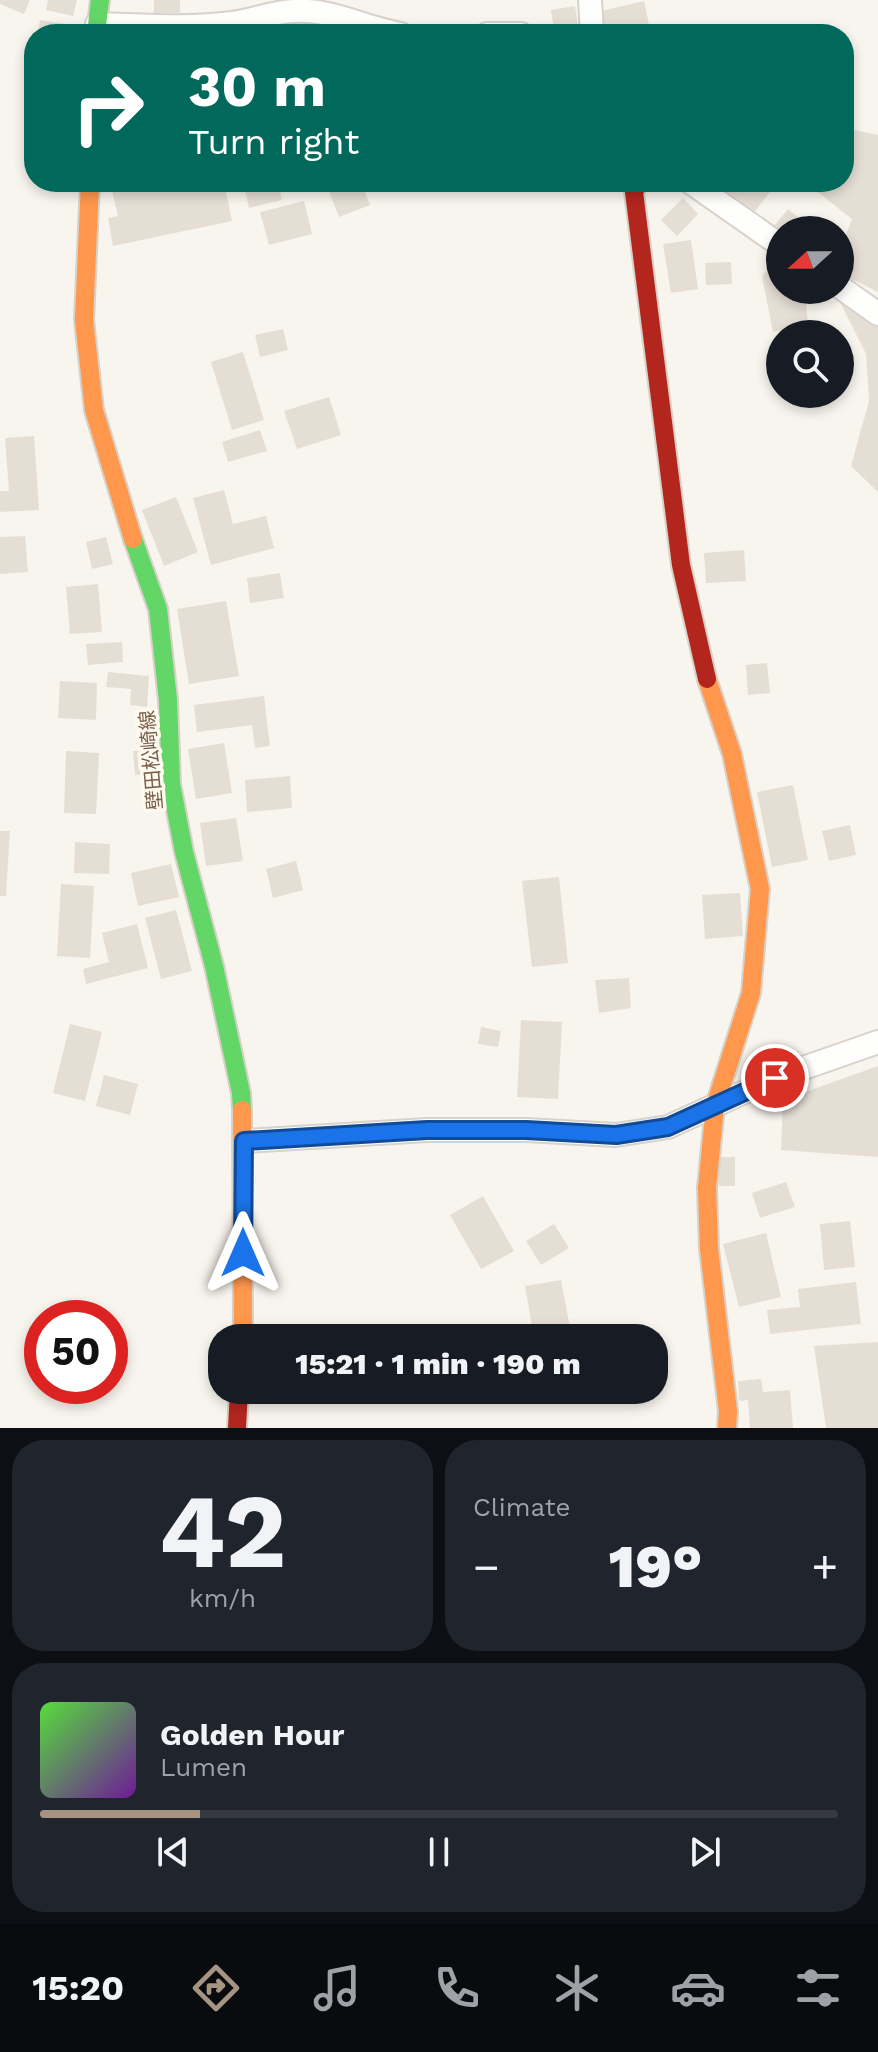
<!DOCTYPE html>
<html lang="en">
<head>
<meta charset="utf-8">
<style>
	:root { --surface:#171b24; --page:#20242c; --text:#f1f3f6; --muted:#9ea1a6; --line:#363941; --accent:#a69483 }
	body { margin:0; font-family:"Work Sans","Noto Sans JP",sans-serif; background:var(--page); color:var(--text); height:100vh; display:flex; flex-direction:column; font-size:30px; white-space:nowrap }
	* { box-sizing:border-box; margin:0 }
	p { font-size:26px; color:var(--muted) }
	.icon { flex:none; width:44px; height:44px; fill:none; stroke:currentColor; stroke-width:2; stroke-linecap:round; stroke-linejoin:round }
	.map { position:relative; height:1428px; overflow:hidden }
	.panel { display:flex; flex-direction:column; gap:12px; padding:12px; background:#0d0f14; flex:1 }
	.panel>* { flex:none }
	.guide { position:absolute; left:24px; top:24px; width:830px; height:168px; border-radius:32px; box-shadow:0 4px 12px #0003; background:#00695c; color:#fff; overflow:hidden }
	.needle { width:52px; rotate:249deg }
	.controls { position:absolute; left:766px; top:216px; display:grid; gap:16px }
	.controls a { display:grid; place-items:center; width:88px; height:88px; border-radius:50%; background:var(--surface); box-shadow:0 4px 12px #0003; font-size:40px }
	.speed { position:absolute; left:24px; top:1300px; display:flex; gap:16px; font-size:40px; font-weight:700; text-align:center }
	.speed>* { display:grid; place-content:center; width:104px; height:104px; border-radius:50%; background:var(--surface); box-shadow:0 4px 12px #0003; line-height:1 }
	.speed .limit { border:12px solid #d22; background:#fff; color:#111 }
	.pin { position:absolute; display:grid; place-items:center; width:68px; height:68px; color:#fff; margin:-34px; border:4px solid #fff; border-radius:50%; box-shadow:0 2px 8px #0007 }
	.me { position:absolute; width:88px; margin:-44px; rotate:0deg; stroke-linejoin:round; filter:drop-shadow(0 0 6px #0008) }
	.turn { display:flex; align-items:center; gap:28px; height:168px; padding:0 32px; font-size:36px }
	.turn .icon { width:104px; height:104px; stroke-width:2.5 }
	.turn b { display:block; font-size:56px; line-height:68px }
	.big { font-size:60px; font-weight:800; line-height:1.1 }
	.panel .card { flex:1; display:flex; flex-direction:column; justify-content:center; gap:12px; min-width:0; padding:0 28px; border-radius:32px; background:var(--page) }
	.panel .dial { align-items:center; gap:0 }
	.dial b { font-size:104px; line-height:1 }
	.song { display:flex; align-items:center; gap:24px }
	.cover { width:96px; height:96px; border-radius:12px; background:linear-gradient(135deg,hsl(110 70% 55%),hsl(280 70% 35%)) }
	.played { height:8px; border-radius:4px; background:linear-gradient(90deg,var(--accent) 20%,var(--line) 20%) }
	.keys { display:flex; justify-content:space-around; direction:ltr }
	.heat { display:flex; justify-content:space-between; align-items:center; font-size:44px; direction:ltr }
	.panel .tiles { flex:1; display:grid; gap:12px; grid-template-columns:1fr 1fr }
	.card:last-child { grid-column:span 2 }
	.trip { position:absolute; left:208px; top:1324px; width:460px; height:80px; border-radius:32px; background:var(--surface); box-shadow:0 4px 12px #0003; font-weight:800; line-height:80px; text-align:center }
	.dock { display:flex; height:128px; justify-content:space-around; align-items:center; background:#090b0e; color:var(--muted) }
	.dock .icon { width:56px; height:56px }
	.dock .on { color:var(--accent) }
	.dock b { font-size:36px; color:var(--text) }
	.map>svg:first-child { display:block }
</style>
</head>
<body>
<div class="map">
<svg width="878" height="1428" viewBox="0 0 878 1428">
	<rect width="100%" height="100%" fill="#f8f5ee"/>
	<g fill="#e5ded5">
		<polygon points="0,0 30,0 24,14 0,4"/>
		<polygon points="48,0 77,0 73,16 46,10"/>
		<rect x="154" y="0" width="26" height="13"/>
		<polygon points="644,1 651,34 606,34 601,11"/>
		<polygon points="575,6 578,27 554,31 551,10"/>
		<polygon points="40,20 79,26 77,34 38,34"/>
		<polygon points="844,128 878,135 878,292 840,273 840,250 852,219 805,182 844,182"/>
		<polygon points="110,182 224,182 232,221 113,246 108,218 118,216"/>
		<polygon points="243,182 278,182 282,200 249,208"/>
		<polygon points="345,182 361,182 370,205 339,217 328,189"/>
		<polygon points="724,182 778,182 752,215 719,189"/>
		<polygon points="683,198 698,214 677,236 661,220"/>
		<polygon points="304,201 312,234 269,245 260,212"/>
		<polygon points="788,209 814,230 782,230 775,225"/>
		<polygon points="691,240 698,289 671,293 663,244"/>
		<polygon points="780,257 780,290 805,290 808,325 773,332 762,276"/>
		<polygon points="731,262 732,284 706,285 705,263"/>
		<polygon points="834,290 878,315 878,492 851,466 869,401 866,354"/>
		<polygon points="283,329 288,350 260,357 255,335"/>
		<polygon points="243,352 264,420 232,430 211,362"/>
		<polygon points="329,397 341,435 297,449 284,411"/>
		<polygon points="260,430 267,451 228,462 222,442"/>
		<polygon points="34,436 39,510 0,512 0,491 9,491 5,438"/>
		<polygon points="224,490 233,524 266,516 274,548 211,565 193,498"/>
		<polygon points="176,497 198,552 164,566 142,510"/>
		<polygon points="25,536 28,572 0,574 0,537"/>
		<polygon points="106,537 113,564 92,569 86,542"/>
		<polygon points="744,550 746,581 706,583 704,553"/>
		<polygon points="280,573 284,598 250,603 247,578"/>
		<polygon points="98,584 102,632 70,634 66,587"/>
		<polygon points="226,601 239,676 189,684 177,609"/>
		<polygon points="122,642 123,662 88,665 86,644"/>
		<polygon points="767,663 770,693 748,695 746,665"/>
		<polygon points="108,672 149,676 147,707 130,705 131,689 106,687"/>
		<polygon points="60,681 97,683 96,720 58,718"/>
		<polygon points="264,696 270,746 255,748 252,725 197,732 194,705"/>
		<polygon points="224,743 232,793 196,799 188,749"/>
		<polygon points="152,750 153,774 135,775 133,751"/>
		<polygon points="66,751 99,753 96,814 64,813"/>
		<polygon points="290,776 292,808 247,812 245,780"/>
		<polygon points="793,785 808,860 772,867 757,792"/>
		<polygon points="236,818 243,861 206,866 200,823"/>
		<polygon points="850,825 856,855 829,861 822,831"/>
		<polygon points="0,831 10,831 6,896 0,896"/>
		<polygon points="75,842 110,844 109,874 74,873"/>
		<polygon points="296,861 303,890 273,898 266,869"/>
		<polygon points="171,864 179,897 138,906 131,873"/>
		<polygon points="559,877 568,963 532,967 522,881"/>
		<polygon points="61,884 94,886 90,958 57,956"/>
		<polygon points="740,893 743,936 705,939 702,895"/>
		<polygon points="176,910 192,971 161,979 145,918"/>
		<polygon points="137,924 148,968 86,984 83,969 109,962 102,933"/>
		<polygon points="629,978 631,1008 599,1013 595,980"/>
		<polygon points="521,1020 562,1022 558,1099 517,1097"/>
		<polygon points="70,1024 102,1032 85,1101 53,1093"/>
		<polygon points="481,1027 501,1031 498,1047 478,1044"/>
		<polygon points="878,1066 878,1157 781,1150 783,1100"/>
		<polygon points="104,1075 138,1084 130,1115 96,1106"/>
		<rect x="719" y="1157" width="16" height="29"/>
		<polygon points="786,1182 795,1207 760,1218 752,1193"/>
		<polygon points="483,1196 514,1251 481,1269 450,1215"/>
		<polygon points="850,1221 855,1267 824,1270 820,1224"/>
		<polygon points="554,1224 569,1248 541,1265 526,1241"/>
		<polygon points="766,1233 781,1297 739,1307 723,1244"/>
		<polygon points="561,1280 572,1338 534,1338 525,1286"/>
		<polygon points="856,1282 861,1324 770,1334 767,1310 800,1307 798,1289"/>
		<polygon points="878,1342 878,1428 826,1428 814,1346"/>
		<polygon points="761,1379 763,1392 790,1390 793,1428 750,1428 748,1400 739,1401 738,1381"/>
	</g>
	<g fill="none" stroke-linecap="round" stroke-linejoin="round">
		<g stroke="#d8d2cc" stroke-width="26">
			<g id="street">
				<polyline points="590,0 592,34"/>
				<path d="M 97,24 C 141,25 188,29 232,23 C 253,20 273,12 293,11 C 328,8 366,28 401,34"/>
				<polyline points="487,34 521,34"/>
				<polyline points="690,182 780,245"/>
				<polyline points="840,287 878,314"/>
				<polyline points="244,1141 427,1130 526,1130 616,1135 668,1127 775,1078 878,1042"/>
			</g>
		</g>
		<g stroke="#d7d1c8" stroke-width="22">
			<g id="fast">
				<polyline points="96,34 100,0"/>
				<polyline points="133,539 158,609 168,700 171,784 184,852 214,966 241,1093 242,1110"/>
			</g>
		</g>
		<g stroke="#d7d1c8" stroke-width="22">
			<g id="slow">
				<polyline points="90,182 84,320 94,410 133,539"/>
				<polyline points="707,679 732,754 760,889 751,993 715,1106 707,1188 709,1249 728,1411 727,1428"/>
				<polyline points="242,1110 243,1338"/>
			</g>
		</g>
		<g stroke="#d7d1c8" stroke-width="22">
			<g id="jam">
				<polyline points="639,182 634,192 681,565 707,679"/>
				<polyline points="237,1428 239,1390"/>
			</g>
		</g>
		<use href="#street" stroke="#fefefc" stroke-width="22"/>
		<use href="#fast" stroke="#63d668" stroke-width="18"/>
		<use href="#slow" stroke="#ff974d" stroke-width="18"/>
		<use href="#jam" stroke="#b3261e" stroke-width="18"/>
	</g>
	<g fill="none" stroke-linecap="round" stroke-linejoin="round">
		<g stroke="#114b97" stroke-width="20">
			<polyline id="route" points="243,1253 244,1141 427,1130 526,1130 616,1135 668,1127 775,1078"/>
		</g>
		<use href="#route" stroke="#1a73e8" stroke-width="14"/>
	</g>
	<g text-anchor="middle" stroke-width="7" stroke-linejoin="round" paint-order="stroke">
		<g font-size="20" fill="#7a604a" stroke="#fffaf0">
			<text transform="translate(151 760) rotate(-95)" y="7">壁田松崎線</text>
		</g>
	</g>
</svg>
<div class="controls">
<a><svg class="needle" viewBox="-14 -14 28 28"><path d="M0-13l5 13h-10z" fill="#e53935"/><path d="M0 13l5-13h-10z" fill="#9ea1a6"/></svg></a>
<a><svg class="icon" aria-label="search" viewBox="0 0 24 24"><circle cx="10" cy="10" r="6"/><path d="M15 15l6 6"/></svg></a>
</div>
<div class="speed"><div class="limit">50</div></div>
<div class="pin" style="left:775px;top:1078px;background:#d93025"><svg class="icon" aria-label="arrive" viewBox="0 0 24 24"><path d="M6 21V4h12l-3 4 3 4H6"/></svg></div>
<svg class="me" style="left:243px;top:1253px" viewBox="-20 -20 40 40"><path d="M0-17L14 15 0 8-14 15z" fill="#1a73e8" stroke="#fff" stroke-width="4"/></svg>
<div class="trip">15:21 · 1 min · 190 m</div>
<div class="guide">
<div class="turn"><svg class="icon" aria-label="right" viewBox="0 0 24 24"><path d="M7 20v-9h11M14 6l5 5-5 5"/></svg><div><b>30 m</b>Turn right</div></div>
</div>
</div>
<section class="panel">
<div class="tiles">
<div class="card dial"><b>42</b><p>km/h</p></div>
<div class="card"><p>Climate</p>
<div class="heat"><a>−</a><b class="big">19°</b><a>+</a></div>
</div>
<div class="card">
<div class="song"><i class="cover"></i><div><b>Golden Hour</b><p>Lumen</p></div></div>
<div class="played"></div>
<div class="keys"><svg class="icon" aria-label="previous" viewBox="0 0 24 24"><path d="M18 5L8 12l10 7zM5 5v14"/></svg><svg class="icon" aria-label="pause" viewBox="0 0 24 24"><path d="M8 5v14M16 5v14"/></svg><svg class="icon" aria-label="next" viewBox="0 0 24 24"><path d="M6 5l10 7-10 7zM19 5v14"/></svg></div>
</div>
</div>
</section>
<nav class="dock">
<b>15:20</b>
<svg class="icon on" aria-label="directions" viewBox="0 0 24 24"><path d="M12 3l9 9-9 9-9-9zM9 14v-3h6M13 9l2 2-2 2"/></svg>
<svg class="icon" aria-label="music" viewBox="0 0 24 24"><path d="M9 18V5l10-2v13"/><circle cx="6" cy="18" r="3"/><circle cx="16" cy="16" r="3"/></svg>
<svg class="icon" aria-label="phone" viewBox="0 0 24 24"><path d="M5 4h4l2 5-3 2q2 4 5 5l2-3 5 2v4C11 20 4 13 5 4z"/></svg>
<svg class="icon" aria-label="climate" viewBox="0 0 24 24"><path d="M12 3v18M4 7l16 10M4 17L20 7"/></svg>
<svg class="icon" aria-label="car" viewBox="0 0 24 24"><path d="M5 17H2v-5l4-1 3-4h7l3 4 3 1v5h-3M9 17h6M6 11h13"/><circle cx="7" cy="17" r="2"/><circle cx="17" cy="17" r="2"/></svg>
<svg class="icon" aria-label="filters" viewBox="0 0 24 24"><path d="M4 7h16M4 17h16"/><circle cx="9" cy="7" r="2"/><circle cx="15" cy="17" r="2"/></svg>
</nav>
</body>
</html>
